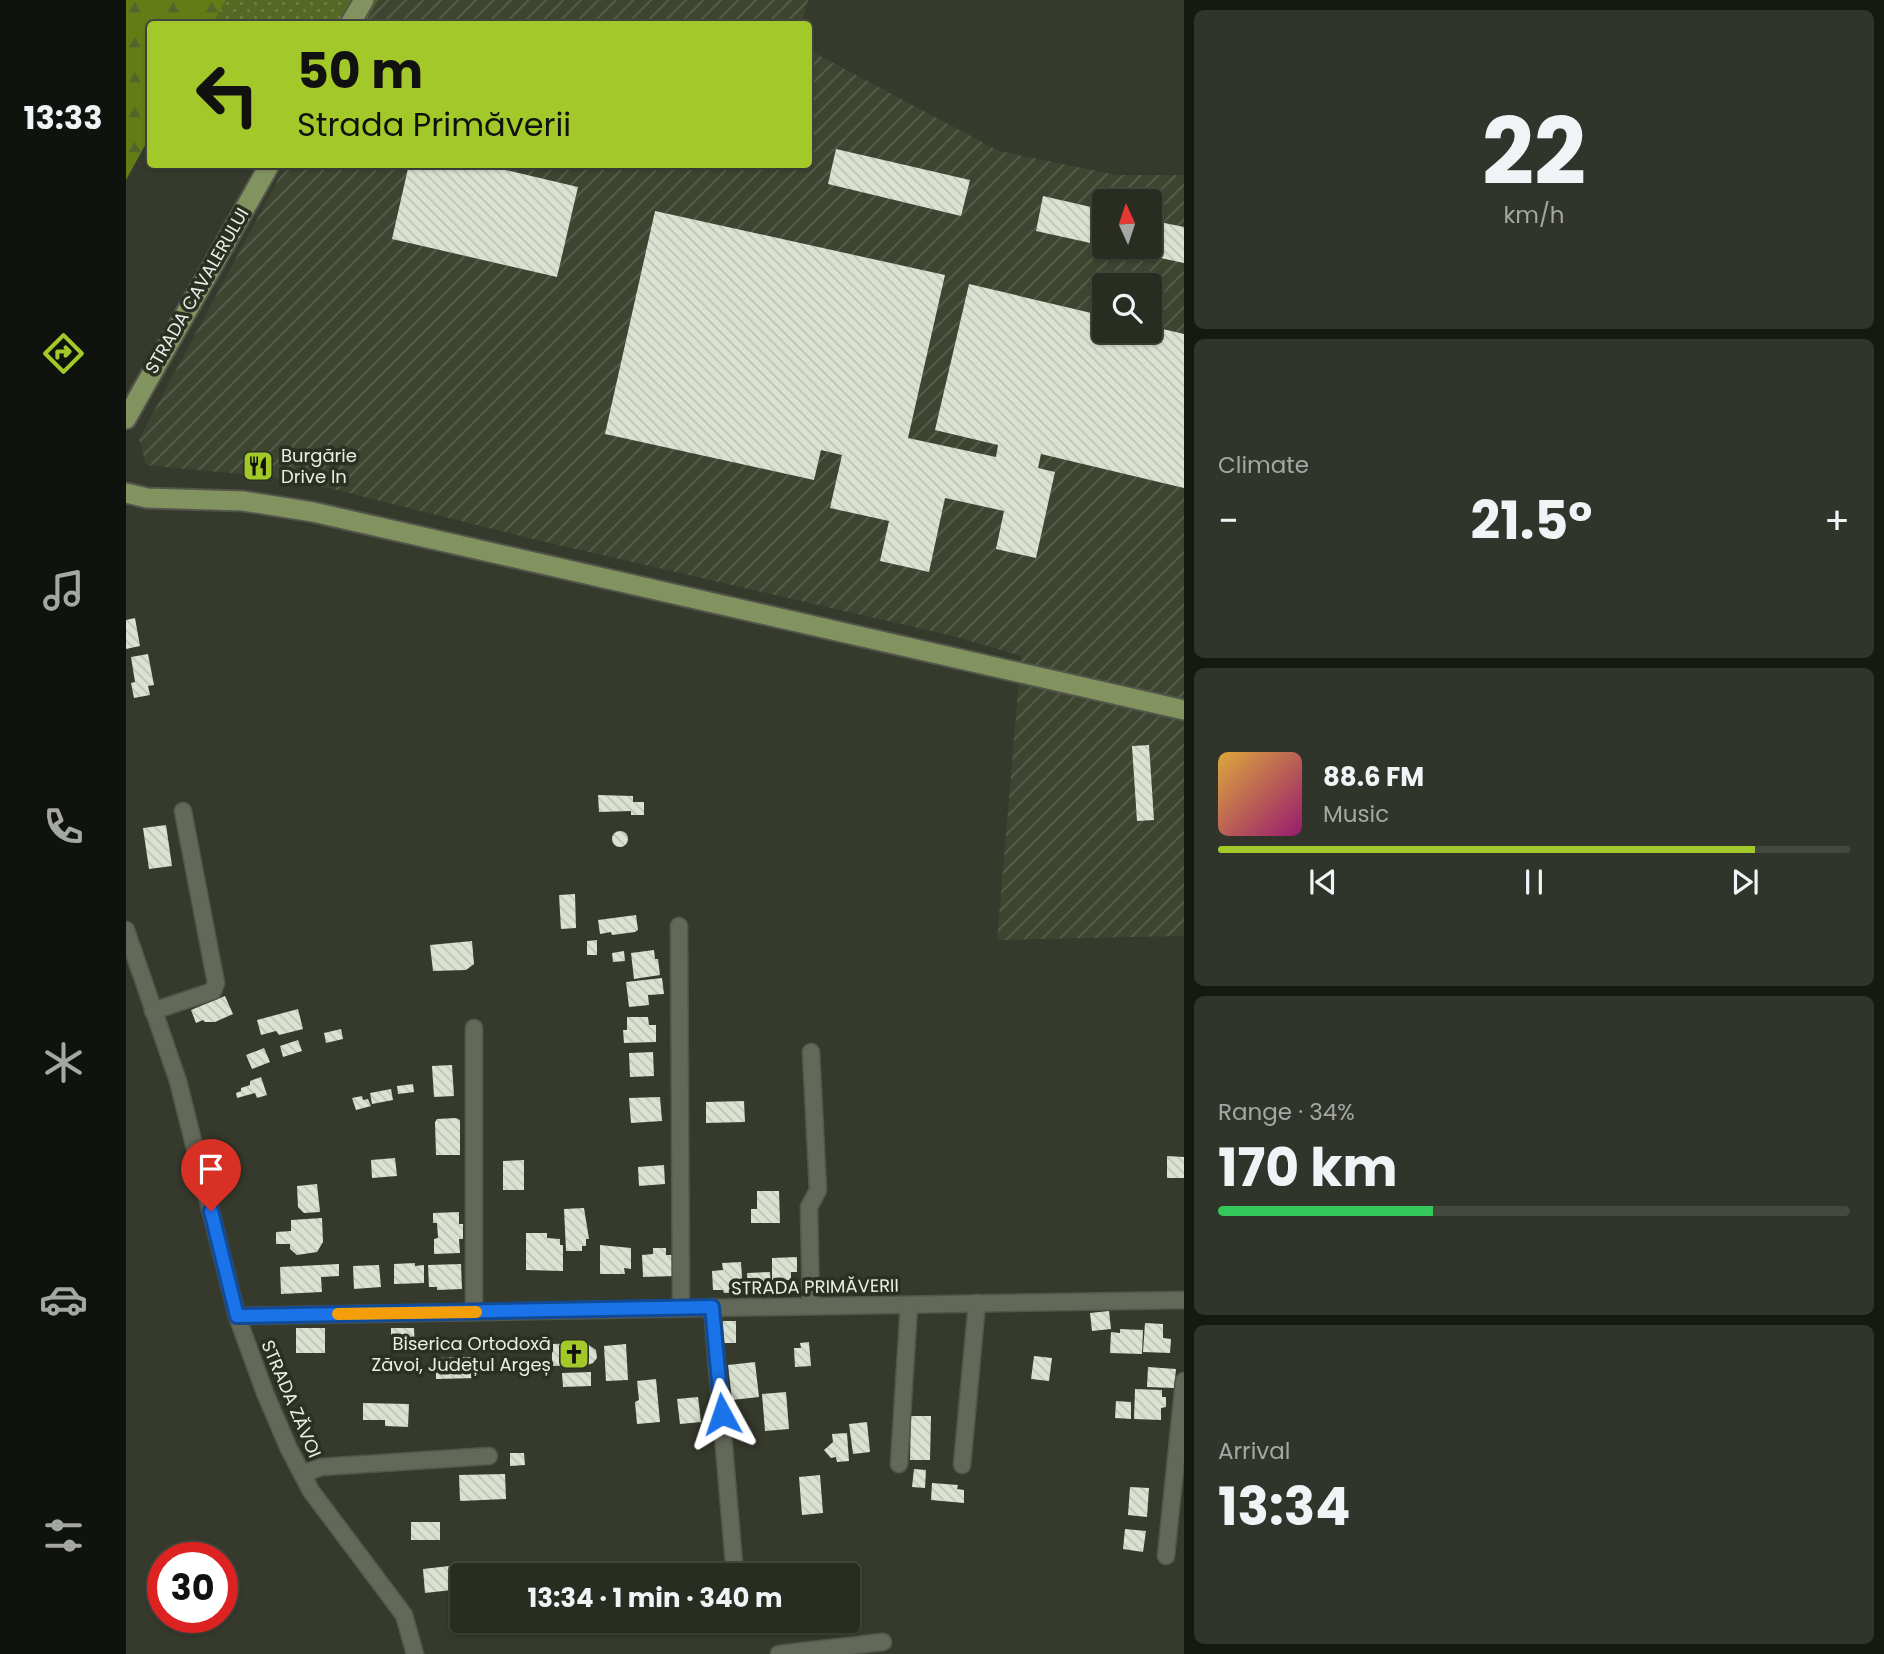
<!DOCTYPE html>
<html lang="en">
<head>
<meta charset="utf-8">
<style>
	:root { --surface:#282c21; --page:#30342a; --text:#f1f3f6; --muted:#a5a7a5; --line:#44483f; --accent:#a2c929 }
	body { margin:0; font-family:Poppins,sans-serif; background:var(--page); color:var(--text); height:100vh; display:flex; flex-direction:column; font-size:26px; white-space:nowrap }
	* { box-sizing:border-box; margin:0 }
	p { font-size:23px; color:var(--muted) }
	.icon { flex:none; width:38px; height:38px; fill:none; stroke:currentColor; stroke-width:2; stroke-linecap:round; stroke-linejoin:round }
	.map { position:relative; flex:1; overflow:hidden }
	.sheet { display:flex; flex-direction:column; gap:10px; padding:10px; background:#161812; width:700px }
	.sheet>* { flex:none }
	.banner { position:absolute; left:21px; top:21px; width:665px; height:147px; border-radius:7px; box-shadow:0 2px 5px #0004,0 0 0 2px var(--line); background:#a2c929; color:#111; overflow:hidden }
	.needle { width:46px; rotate:357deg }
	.tools { position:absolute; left:966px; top:189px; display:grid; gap:14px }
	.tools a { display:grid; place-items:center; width:70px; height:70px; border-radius:7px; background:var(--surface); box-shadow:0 2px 5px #0004,0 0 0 2px var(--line); font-size:35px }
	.speed { position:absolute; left:21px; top:1542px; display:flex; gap:14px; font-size:35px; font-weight:700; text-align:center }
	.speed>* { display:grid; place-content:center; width:91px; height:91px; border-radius:50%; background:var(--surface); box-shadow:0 2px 5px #0004,0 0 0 2px var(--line); line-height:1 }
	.speed .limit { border:10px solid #d22; background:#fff; color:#111 }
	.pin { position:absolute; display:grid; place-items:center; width:60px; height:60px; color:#fff; margin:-72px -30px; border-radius:50% 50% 50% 0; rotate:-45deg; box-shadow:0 0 7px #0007 }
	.pin .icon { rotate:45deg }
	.me { position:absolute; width:77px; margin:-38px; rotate:355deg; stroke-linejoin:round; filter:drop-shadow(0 0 5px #0008) }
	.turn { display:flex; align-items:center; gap:24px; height:147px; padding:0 35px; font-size:32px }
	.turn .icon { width:91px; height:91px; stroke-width:2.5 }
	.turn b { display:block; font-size:49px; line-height:60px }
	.big { font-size:52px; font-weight:700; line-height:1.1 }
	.sheet .card { flex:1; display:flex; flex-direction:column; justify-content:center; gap:10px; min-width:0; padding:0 24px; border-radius:10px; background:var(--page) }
	.sheet .dial { align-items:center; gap:0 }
	.dial b { font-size:91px; line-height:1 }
	.song { display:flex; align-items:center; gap:21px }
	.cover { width:84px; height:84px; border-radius:10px; background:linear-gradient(135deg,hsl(40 70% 55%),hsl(320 70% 35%)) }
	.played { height:7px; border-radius:4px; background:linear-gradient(90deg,var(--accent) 85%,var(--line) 85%) }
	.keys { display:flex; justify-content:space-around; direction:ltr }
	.heat { display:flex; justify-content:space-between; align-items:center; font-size:38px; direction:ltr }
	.charge { height:10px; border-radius:5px; background:linear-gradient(90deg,#34c759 34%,var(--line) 0) }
	.trip { position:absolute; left:324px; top:1563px; width:410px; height:70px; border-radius:7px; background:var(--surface); box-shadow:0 2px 5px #0004,0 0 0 2px var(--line); font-weight:700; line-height:70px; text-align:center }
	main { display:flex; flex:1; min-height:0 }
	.dock { display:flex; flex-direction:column; width:126px; justify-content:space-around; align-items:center; background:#10120d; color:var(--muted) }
	.dock .icon { width:49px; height:49px }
	.dock .current { color:var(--accent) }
	.dock b { font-size:32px; color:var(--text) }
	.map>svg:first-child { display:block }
</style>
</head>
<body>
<main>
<nav class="dock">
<b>13:33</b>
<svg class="icon current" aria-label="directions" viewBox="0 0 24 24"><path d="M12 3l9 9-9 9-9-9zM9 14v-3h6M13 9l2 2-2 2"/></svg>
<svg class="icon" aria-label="music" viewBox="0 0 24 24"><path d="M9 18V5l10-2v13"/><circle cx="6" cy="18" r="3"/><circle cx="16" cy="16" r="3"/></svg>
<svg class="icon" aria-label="phone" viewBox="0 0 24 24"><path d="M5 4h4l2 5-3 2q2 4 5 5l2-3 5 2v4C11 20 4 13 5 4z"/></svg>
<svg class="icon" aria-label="climate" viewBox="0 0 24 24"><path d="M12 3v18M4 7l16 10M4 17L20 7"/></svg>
<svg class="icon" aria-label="car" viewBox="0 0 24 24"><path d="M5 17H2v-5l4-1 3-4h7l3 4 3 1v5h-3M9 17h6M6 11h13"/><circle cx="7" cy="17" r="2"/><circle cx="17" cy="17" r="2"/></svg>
<svg class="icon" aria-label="filters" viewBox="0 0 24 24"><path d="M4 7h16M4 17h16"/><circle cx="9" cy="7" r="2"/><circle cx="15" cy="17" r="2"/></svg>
</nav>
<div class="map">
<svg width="1058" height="1654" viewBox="0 0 1058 1654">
	<defs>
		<pattern id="industrial-furrows" width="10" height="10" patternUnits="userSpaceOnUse" patternTransform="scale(1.75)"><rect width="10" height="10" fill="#3d4430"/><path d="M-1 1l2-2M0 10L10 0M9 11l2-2" fill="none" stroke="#595f4e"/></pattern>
		<pattern id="grass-dots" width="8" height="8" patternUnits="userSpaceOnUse" patternTransform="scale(1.75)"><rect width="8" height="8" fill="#566924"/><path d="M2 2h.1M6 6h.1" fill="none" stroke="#6e7f44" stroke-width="1.8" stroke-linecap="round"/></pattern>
		<pattern id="forest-firs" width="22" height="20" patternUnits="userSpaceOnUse" patternTransform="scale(1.75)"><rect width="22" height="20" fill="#637c15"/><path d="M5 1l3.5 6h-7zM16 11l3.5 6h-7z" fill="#56642b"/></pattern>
		<pattern id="building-back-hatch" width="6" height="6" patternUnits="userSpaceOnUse" patternTransform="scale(1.75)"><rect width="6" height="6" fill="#dbe2d1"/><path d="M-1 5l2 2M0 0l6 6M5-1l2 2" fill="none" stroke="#bdc3b5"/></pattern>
	</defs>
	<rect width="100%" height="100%" fill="#353a2c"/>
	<g fill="url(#industrial-furrows)" fill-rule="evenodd">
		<polygon points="252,0 682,0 676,24 238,24"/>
		<path d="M 683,50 L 873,151 L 991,175 L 1058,175 L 1058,936 L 871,940 L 895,656 L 831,637 L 411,540 L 167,479 L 20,465 L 13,439 L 160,165 L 682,164 ZM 978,201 L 1024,201 L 1024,247 L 978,247 ZM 978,285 L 1024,285 L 1024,331 L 978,331 Z"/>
	</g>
	<polygon fill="url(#grass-dots)" points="100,0 252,0 238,24 86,24"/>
	<polygon fill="url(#forest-firs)" points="0,0 100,0 86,24 24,24 24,136 0,180"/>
	<g fill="url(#building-back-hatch)">
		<polygon points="710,149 844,180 835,216 702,184"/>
		<polygon points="283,164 354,164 452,187 431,277 266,239"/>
		<polygon points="917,196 978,210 978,246 910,231"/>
		<polygon points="529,211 819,275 782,438 870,457 872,445 809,430 843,284 978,316 978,331 1024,331 1024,326 1058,334 1058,488 915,454 912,468 929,472 910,558 870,549 878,511 819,498 803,572 754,561 763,521 704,508 716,455 695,450 688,480 479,434"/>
		<polygon points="1024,220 1058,227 1058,263 988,248 1024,247"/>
		<polygon points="9,618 14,646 0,649 0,620"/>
		<polygon points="22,654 28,685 22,686 24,695 8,698 5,683 9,682 5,657"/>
		<polygon points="1023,745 1028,820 1011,821 1006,746"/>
		<polygon points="472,795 507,796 507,802 518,802 518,815 505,815 505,811 473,812"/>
		<polygon points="40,825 46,866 23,869 17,828"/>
		<circle cx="494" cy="839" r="8"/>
		<polygon points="449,894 450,928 435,929 433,895"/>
		<polygon points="510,915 512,930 509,932 486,935 485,932 474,934 472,920"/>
		<polygon points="471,940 471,955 461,955 461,941"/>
		<polygon points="346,941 348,964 340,970 307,971 304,945"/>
		<polygon points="528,950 529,959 532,959 534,975 508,979 505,953"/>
		<polygon points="498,951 499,961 487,962 486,953"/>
		<polygon points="536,978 538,994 522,995 523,1005 503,1007 500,982"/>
		<polygon points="99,996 107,1014 89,1022 79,1022 77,1020 70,1023 65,1010"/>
		<polygon points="172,1009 177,1029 153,1035 150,1031 135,1035 131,1020"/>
		<polygon points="501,1017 522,1017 523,1025 530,1025 530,1042 498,1043 497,1030 501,1030"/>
		<polygon points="215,1029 217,1039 200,1043 198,1033"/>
		<polygon points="172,1040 176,1051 157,1057 154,1046"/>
		<polygon points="138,1048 144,1062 126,1069 120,1055"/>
		<polygon points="527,1052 528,1076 504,1077 503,1053"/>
		<polygon points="326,1065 328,1096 308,1097 306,1066"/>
		<polygon points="135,1077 141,1095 131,1098 129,1093 111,1098 110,1093 115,1091 115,1088 124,1085 124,1081"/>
		<polygon points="287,1084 288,1092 272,1094 271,1086"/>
		<polygon points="265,1089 267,1100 246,1104 244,1093"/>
		<polygon points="236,1096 237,1100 242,1099 245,1106 230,1110 226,1098"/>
		<polygon points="534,1097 536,1121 505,1123 503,1098"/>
		<polygon points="618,1101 619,1122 580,1123 580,1102"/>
		<polygon points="330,1118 334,1120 334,1155 310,1155 309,1122 311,1119"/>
		<polygon points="1041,1156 1058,1157 1058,1178 1041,1178"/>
		<polygon points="269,1158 271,1176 246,1178 245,1160"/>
		<polygon points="398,1160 398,1190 377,1190 377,1161"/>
		<polygon points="538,1165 539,1184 513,1186 512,1167"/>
		<polygon points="191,1184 194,1212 178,1213 172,1207 171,1186"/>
		<polygon points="631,1191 653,1191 654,1223 625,1223 625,1209 631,1209"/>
		<polygon points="458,1208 463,1239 460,1239 460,1246 456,1246 456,1251 440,1251 438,1209"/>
		<polygon points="333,1212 333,1224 337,1224 337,1239 333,1239 334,1253 308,1254 308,1239 312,1238 311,1223 307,1223 307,1213"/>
		<polygon points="196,1218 197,1242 191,1252 171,1255 164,1249 164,1244 150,1244 150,1232 165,1231 165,1220"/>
		<polygon points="400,1233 421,1233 421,1238 434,1239 434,1245 437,1245 437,1271 400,1270"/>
		<polygon points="474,1245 505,1248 505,1269 498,1268 499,1274 474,1274"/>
		<polygon points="527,1248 540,1248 540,1255 548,1255 549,1276 517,1277 516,1255 527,1254"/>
		<polygon points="671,1257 671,1272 665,1272 665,1280 646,1280 646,1258"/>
		<polygon points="615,1262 617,1292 598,1293 597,1290 587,1290 586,1271 597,1270 596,1263"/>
		<polygon points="289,1263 289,1266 298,1265 298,1283 268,1284 268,1264"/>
		<polygon points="213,1264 213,1276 195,1277 196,1292 155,1294 154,1267"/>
		<polygon points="335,1264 336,1289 311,1290 311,1287 303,1287 302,1265"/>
		<polygon points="253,1265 255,1287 228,1289 227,1266"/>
		<polygon points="644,1272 645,1289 642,1289 642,1294 631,1295 631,1292 627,1292 627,1287 622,1287 621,1273"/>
		<polygon points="983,1311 985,1329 966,1331 964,1313"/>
		<polygon points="595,1321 610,1321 610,1343 596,1343"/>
		<polygon points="1019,1323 1037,1324 1037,1338 1045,1339 1044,1353 1017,1352"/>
		<rect x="170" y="1328" width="29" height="25"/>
		<polygon points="265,1328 288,1328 289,1349 265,1349"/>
		<polygon points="994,1329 1017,1330 1016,1354 984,1353 985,1332 994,1333"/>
		<polygon points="683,1342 685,1366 669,1367 668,1348 675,1348 674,1343"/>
		<polygon points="460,1343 470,1350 471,1358 467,1363 461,1365 426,1366 426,1344"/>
		<polygon points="500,1344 502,1380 480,1381 478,1346"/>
		<polygon points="908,1356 926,1358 923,1381 905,1379"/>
		<polygon points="351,1357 352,1378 310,1379 310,1358"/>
		<polygon points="629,1362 633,1397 606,1400 602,1365"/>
		<polygon points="1022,1367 1050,1369 1048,1388 1021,1387"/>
		<polygon points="465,1372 465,1386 437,1387 436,1373"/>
		<polygon points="530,1379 534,1422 511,1424 509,1402 513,1400 511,1381"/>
		<polygon points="1009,1389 1036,1390 1036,1397 1040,1397 1040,1407 1035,1408 1035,1420 1008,1419"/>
		<polygon points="660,1392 663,1429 639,1431 636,1394"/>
		<polygon points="572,1397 575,1422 554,1424 551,1399"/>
		<polygon points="990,1401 1005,1402 1005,1419 989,1418"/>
		<polygon points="237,1403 283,1404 282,1427 259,1426 259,1420 237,1420"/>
		<polygon points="785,1416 805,1416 804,1460 784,1460"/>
		<polygon points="741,1422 744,1452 727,1454 723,1424"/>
		<polygon points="721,1433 723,1461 711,1462 710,1457 705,1458 698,1450 707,1442 706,1434"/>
		<polygon points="384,1453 398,1453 399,1465 384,1466"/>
		<polygon points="788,1469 800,1470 799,1488 786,1487"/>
		<polygon points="379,1474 380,1499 334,1501 333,1475"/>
		<polygon points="694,1475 697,1513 676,1515 673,1477"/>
		<polygon points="806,1483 832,1485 831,1489 838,1490 838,1503 805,1500"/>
		<polygon points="1004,1487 1023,1488 1021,1517 1002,1515"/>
		<rect x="285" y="1522" width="29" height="18"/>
		<polygon points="999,1529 1020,1531 1017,1552 997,1549"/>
		<polygon points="732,1565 734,1581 721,1582 721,1575 709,1575 708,1568"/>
		<polygon points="323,1566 326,1590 299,1593 297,1569"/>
	</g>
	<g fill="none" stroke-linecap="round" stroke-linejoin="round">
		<g stroke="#53564b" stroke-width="19">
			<g id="minor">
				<polyline points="553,926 555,1308"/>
				<polyline points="0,930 52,1081 111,1316 139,1393 163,1449 185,1491 278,1615 289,1654"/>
				<polyline points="27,1011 87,991 90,983 57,811"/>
				<polyline points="685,1306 683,1207 692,1190 685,1052"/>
				<polyline points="586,1307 609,1575"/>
				<polyline points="348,1312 348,1028"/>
				<polyline points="111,1316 1058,1300"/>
				<polyline points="773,1464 783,1305"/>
				<polyline points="836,1465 851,1303"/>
				<polyline points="176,1474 195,1467 363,1456"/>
				<polyline points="1040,1556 1058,1381"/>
				<polyline points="653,1654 757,1642"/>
			</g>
		</g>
		<g stroke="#53564b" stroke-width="23">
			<g id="major">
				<polyline points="224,24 238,0"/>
				<polyline points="0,419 144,164"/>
				<polyline points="0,493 21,498 117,501 187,512 1058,710"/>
			</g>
		</g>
		<use href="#minor" stroke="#636859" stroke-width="16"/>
		<use href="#major" stroke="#839360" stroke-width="19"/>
	</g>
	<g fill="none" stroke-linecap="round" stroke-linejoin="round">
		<g stroke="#114b97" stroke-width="18">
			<polyline id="route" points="85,1211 111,1316 586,1307 596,1414"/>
		</g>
		<use href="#route" stroke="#1a73e8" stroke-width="12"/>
		<polyline stroke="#f59e0b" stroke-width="12" points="212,1314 350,1312"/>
	</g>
	<defs>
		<g id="restaurant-square" transform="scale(1.575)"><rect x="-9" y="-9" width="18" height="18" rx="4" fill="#a2c929" stroke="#2b3022"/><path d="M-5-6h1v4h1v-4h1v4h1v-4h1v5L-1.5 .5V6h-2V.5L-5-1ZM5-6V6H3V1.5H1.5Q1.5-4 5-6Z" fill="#111"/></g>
		<g id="church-square" transform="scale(1.575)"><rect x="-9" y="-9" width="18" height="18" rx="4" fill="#a2c929" stroke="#2b3022"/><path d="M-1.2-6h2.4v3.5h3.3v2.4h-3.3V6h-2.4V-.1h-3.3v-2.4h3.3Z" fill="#111"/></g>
	</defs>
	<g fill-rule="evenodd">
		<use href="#restaurant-square" x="132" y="466"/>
		<use href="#church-square" x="448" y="1354"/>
	</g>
	<g text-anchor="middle" stroke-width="7" stroke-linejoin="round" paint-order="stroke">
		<g font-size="18" fill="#ebeee6" stroke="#2b3022">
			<text transform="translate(71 291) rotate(-60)" y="6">STRADA CAVALERULUI</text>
			<text transform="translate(689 1287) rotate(-1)" y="6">STRADA PRIMĂVERII</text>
			<text transform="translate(165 1399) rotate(67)" y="6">STRADA ZĂVOI</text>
		</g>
		<g font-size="18" fill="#ebeee6" stroke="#2b3022" text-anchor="start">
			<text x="155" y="462">Burgărie<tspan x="155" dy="21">Drive In</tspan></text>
			<text x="425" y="1350" text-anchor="end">Biserica Ortodoxă<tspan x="425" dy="21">Zăvoi, Județul Argeș</tspan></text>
		</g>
	</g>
</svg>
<div class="tools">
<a><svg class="needle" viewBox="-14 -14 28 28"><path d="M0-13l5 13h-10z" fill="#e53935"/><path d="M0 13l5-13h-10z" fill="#a5a7a5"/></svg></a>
<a><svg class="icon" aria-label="search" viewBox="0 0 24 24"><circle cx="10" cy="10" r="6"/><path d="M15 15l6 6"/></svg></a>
</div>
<div class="speed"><div class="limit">30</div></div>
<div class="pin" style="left:85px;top:1211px;background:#d93025"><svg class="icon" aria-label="arrive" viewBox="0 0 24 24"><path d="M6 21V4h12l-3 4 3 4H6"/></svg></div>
<svg class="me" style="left:596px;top:1414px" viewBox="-20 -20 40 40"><path d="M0-17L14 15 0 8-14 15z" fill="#1a73e8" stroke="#fff" stroke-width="4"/></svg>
<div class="trip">13:34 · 1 min · 340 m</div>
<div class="banner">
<div class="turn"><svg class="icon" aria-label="left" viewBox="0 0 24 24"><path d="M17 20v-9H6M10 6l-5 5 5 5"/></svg><div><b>50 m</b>Strada Primăverii</div></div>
</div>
</div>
<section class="sheet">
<div class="card dial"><b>22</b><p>km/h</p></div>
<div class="card"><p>Climate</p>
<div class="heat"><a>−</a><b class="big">21.5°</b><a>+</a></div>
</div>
<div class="card">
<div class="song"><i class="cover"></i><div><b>88.6 FM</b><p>Music</p></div></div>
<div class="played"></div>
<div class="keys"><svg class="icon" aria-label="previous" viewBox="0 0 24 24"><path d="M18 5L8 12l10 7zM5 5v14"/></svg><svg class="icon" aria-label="pause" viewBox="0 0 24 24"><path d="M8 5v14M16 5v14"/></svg><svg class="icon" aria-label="next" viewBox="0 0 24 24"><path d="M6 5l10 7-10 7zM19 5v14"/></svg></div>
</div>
<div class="card"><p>Range · 34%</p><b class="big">170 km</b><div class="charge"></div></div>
<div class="card"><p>Arrival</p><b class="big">13:34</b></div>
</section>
</main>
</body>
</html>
